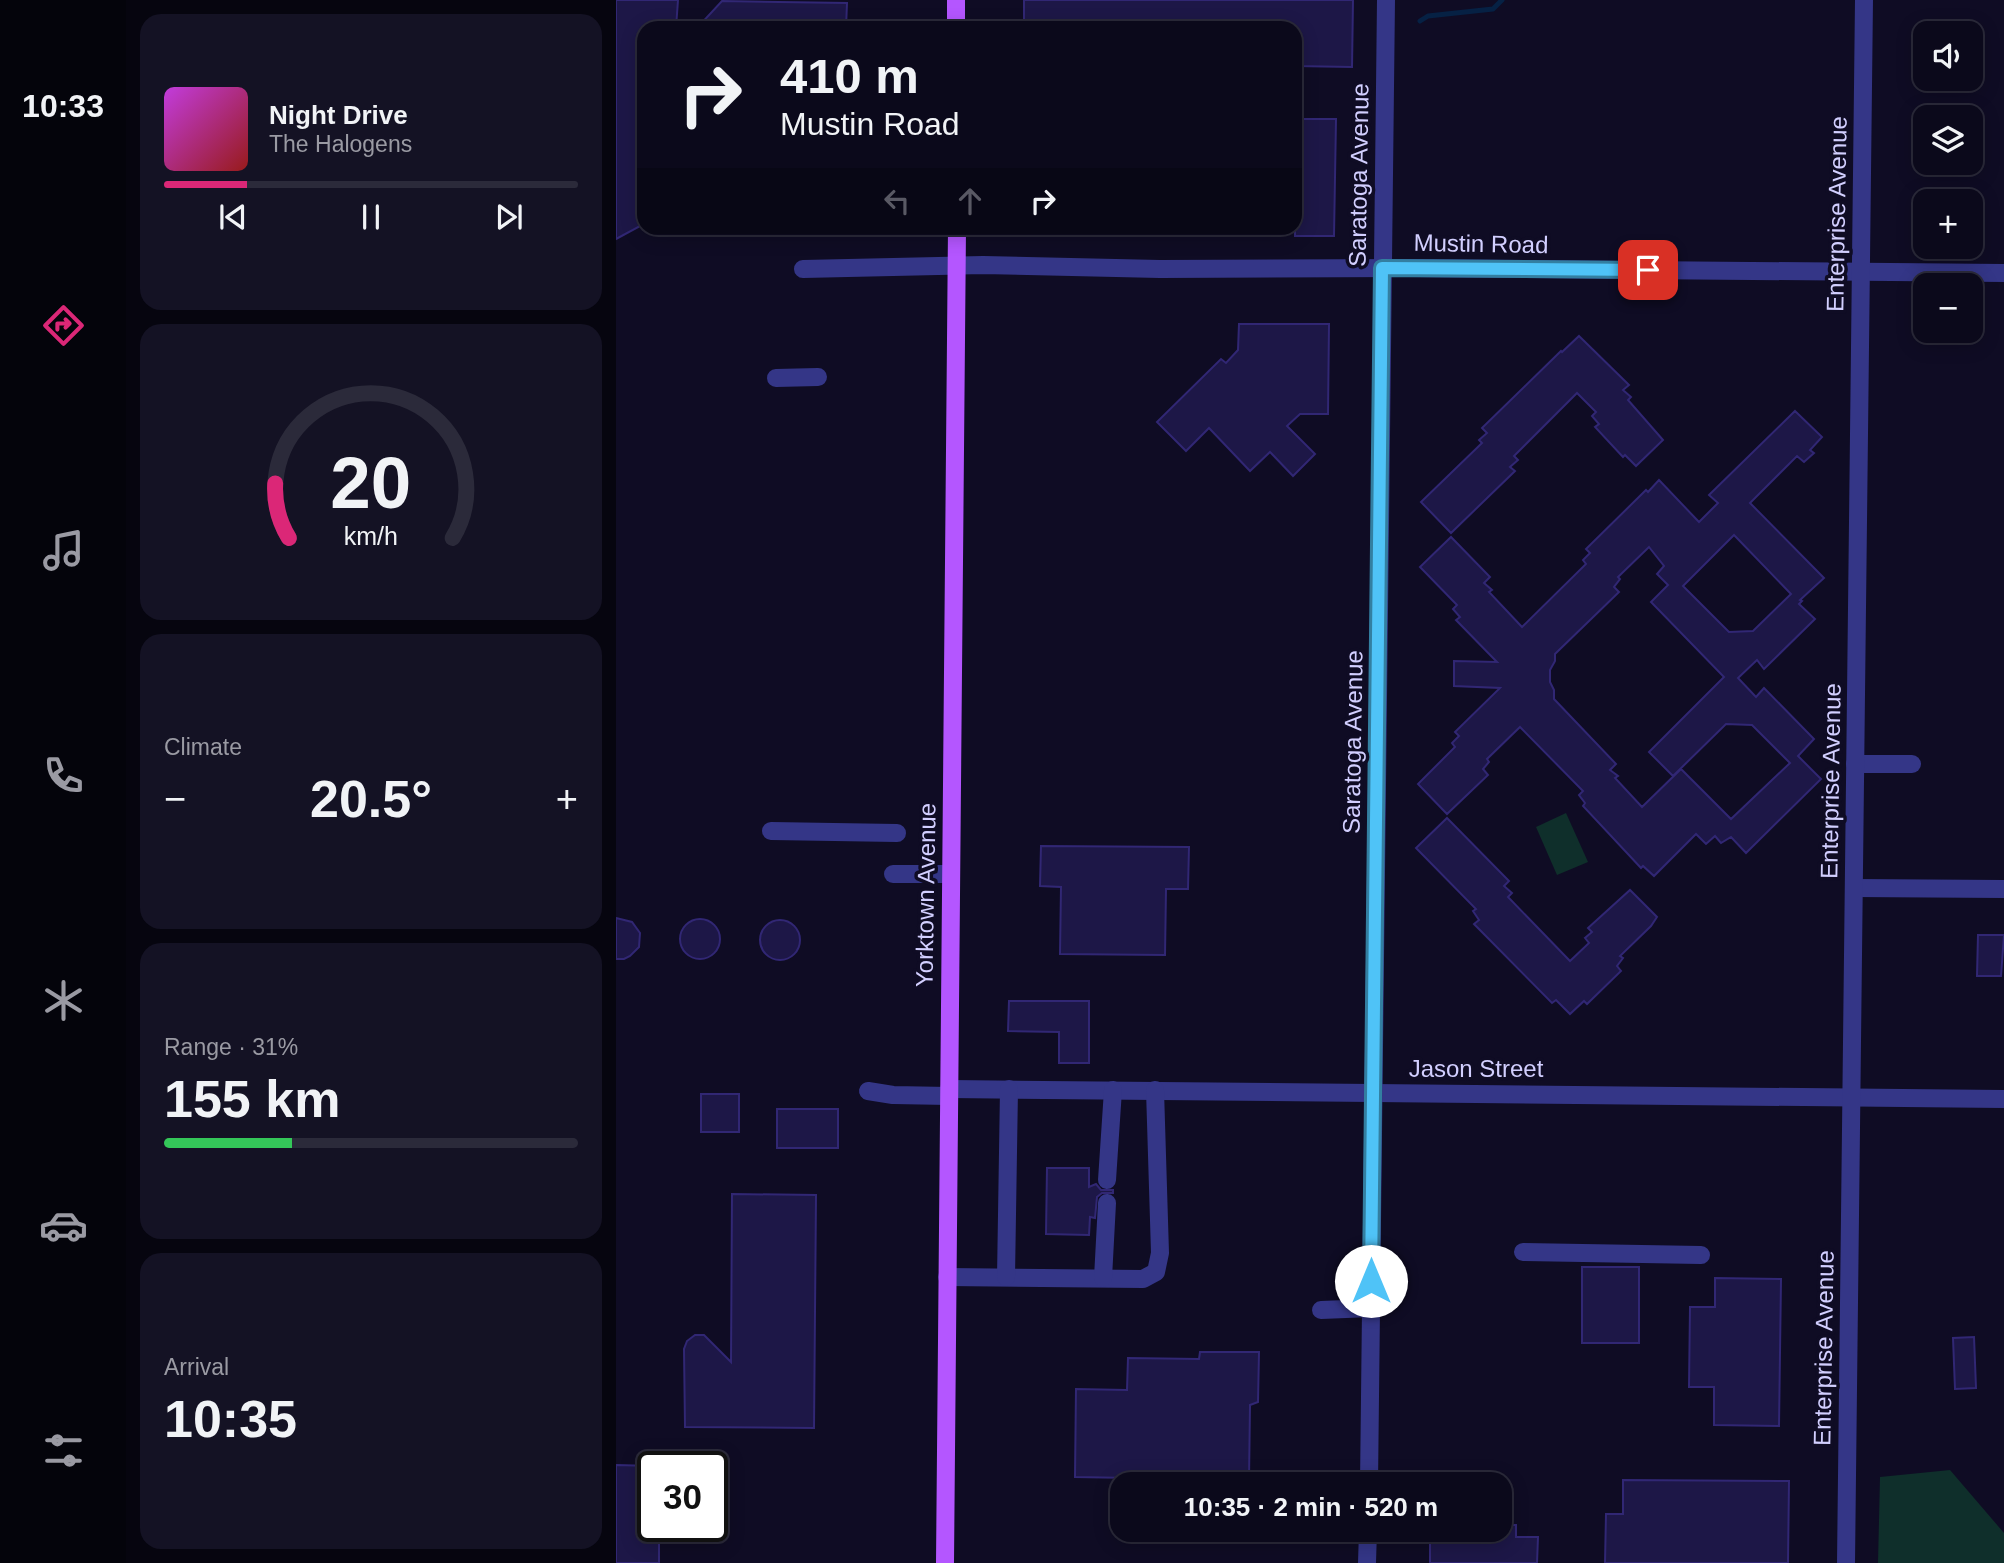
<!DOCTYPE html>
<html lang="en">
<head>
<meta charset="utf-8">
<style>
	:root { --surface:#0b091b; --page:#141224; --text:#f1f3f6; --muted:#9a9aa3; --line:#2b2a3a; --accent:#db2777 }
	body { margin:0; font-family:Arial,sans-serif; background:var(--page); color:var(--text); height:100vh; display:flex; flex-direction:column; font-size:26px; white-space:nowrap }
	* { box-sizing:border-box; margin:0 }
	p { font-size:23px; color:var(--muted) }
	.icon { flex:none; width:38px; height:38px; fill:none; stroke:currentColor; stroke-width:2; stroke-linecap:round; stroke-linejoin:round }
	.map { position:relative; flex:1; overflow:hidden }
	.drawer { display:flex; flex-direction:column; gap:14px; padding:14px; background:#06050f; width:490px }
	.drawer>* { flex:none }
	.banner { position:absolute; left:21px; top:21px; width:665px; height:214px; border-radius:21px; box-shadow:0 4px 18px #0003,0 0 0 2px var(--line); background:#0b091b; color:var(--text); overflow:hidden }
	.controls { position:absolute; left:1297px; top:21px; display:grid; gap:14px }
	.controls a { display:grid; place-items:center; width:70px; height:70px; border-radius:14px; background:var(--surface); box-shadow:0 4px 18px #0003,0 0 0 2px var(--line); font-size:35px }
	.speed { position:absolute; left:21px; top:1451px; display:flex; gap:14px; font-size:35px; font-weight:700; text-align:center }
	.speed>* { display:grid; place-content:center; width:91px; height:91px; border-radius:50%; background:var(--surface); box-shadow:0 4px 18px #0003,0 0 0 2px var(--line); line-height:1 }
	.speed .limit { border:4px solid #111; border-radius:10px; background:#fff; color:#111 }
	.pin { position:absolute; display:grid; place-items:center; width:60px; height:60px; color:#fff; margin:-30px; border-radius:14px; box-shadow:0 4px 10px #0006 }
	.me { position:absolute; width:77px; margin:-38px; rotate:0deg; stroke-linejoin:round; filter:drop-shadow(0 0 5px #0008) }
	.turn { display:flex; align-items:center; gap:24px; height:147px; padding:0 28px; font-size:32px }
	.turn .icon { width:91px; height:91px; stroke-width:2.5 }
	.turn b { display:block; font-size:49px; line-height:60px }
	.lanes { display:flex; align-items:center; height:66px; padding:0 28px; background:#0003; justify-content:center; gap:35px; direction:ltr }
	.lanes .off { opacity:.35 }
	.big { font-size:52px; font-weight:600; line-height:1.1 }
	.drawer .tile { flex:1; display:flex; flex-direction:column; justify-content:center; gap:10px; min-width:0; padding:0 24px; border-radius:21px; background:var(--page) }
	.drawer .dial { align-items:center; gap:0 }
	.dial svg { height:182px; overflow:visible; fill:none; stroke:var(--line); stroke-width:7; stroke-linecap:round; text-anchor:middle }
	.dial text { fill:var(--text); stroke:none }
	.song { display:flex; align-items:center; gap:21px }
	.cover { width:84px; height:84px; border-radius:10px; background:linear-gradient(135deg,hsl(290 70% 55%),hsl(0 70% 35%)) }
	.played { height:7px; border-radius:4px; background:linear-gradient(90deg,var(--accent) 20%,var(--line) 20%) }
	.keys { display:flex; justify-content:space-around; direction:ltr }
	.heat { display:flex; justify-content:space-between; align-items:center; font-size:38px; direction:ltr }
	.charge { height:10px; border-radius:5px; background:linear-gradient(90deg,#34c759 31%,var(--line) 0) }
	.trip { position:absolute; left:494px; top:1472px; width:402px; height:70px; border-radius:21px; background:var(--surface); box-shadow:0 4px 18px #0003,0 0 0 2px var(--line); font-weight:600; line-height:70px; text-align:center }
	main { display:flex; flex:1; min-height:0 }
	.tabs { display:flex; flex-direction:column; width:126px; justify-content:space-around; align-items:center; background:#04040b; color:var(--muted) }
	.tabs .icon { width:49px; height:49px }
	.tabs .selected { color:var(--accent) }
	.tabs b { font-size:32px; color:var(--text) }
	.map>svg:first-child { display:block }
</style>
</head>
<body>
<main>
<nav class="tabs">
<b>10:33</b>
<svg class="icon selected" aria-label="directions" viewBox="0 0 24 24"><path d="M12 3l9 9-9 9-9-9zM9 14v-3h6M13 9l2 2-2 2"/></svg>
<svg class="icon" aria-label="music" viewBox="0 0 24 24"><path d="M9 18V5l10-2v13"/><circle cx="6" cy="18" r="3"/><circle cx="16" cy="16" r="3"/></svg>
<svg class="icon" aria-label="phone" viewBox="0 0 24 24"><path d="M5 4h4l2 5-3 2q2 4 5 5l2-3 5 2v4C11 20 4 13 5 4z"/></svg>
<svg class="icon" aria-label="climate" viewBox="0 0 24 24"><path d="M12 3v18M4 7l16 10M4 17L20 7"/></svg>
<svg class="icon" aria-label="car" viewBox="0 0 24 24"><path d="M5 17H2v-5l4-1 3-4h7l3 4 3 1v5h-3M9 17h6M6 11h13"/><circle cx="7" cy="17" r="2"/><circle cx="17" cy="17" r="2"/></svg>
<svg class="icon" aria-label="filters" viewBox="0 0 24 24"><path d="M4 7h16M4 17h16"/><circle cx="9" cy="7" r="2"/><circle cx="15" cy="17" r="2"/></svg>
</nav>
<section class="drawer">
<div class="tile">
<div class="song"><i class="cover"></i><div><b>Night Drive</b><p>The Halogens</p></div></div>
<div class="played"></div>
<div class="keys"><svg class="icon" aria-label="previous" viewBox="0 0 24 24"><path d="M18 5L8 12l10 7zM5 5v14"/></svg><svg class="icon" aria-label="pause" viewBox="0 0 24 24"><path d="M8 5v14M16 5v14"/></svg><svg class="icon" aria-label="next" viewBox="0 0 24 24"><path d="M6 5l10 7-10 7zM19 5v14"/></svg></div>
</div>
<div class="tile dial"><svg viewBox="0 0 100 80">
<path d="M14 69A42 42 0 1 1 86 69"/>
<path d="M14 69A42 42 0 0 1 8 45" stroke="#db2777"/>
<text x="50" y="56" font-size="32" font-weight="700">20</text>
<text x="50" y="72" font-size="11">km/h</text>
</svg></div>
<div class="tile"><p>Climate</p>
<div class="heat"><a>−</a><b class="big">20.5°</b><a>+</a></div>
</div>
<div class="tile"><p>Range · 31%</p><b class="big">155 km</b><div class="charge"></div></div>
<div class="tile"><p>Arrival</p><b class="big">10:35</b></div>
</section>
<div class="map">
<svg width="1388" height="1563" viewBox="0 0 1388 1563">
	<rect width="100%" height="100%" fill="#0f0c24"/>
	<g fill="#0f2f2b">
		<polygon points="950,813 972,862 941,875 920,827"/>
		<polygon points="1334,1470 1388,1533 1388,1563 1262,1563 1264,1477"/>
	</g>
	<g fill="none" stroke-linecap="round" stroke-linejoin="round">
		<polyline stroke="#062144" stroke-width="5" points="804,21 812,16 877,9 886,0"/>
	</g>
	<g fill="#1d1747" stroke="#312774" stroke-width="2" fill-rule="evenodd">
		<polygon points="0,0 62,0 60,28 28,28 28,224 0,239"/>
		<polygon points="408,0 737,0 736,67 679,66 679,28 408,28"/>
		<polygon points="106,1 231,3 230,28 81,28"/>
		<polygon points="679,119 720,119 718,236 679,236"/>
		<polygon points="623,324 713,324 712,414 684,414 671,426 699,454 677,476 654,452 634,471 593,428 570,451 541,422 605,359 610,363 622,350"/>
		<polygon points="963,336 1013,385 1007,390 1015,397 1012,400 1047,440 1020,466 1009,455 1007,457 979,427 983,424 976,416 980,412 961,393 898,456 902,460 894,467 899,471 835,533 805,502 866,443 863,440 871,433 866,428 945,351 946,352"/>
		<path d="M 1179,411 L 1206,437 L 1194,450 L 1198,453 L 1188,462 L 1181,456 L 1134,503 L 1208,578 L 1184,600 L 1186,601 L 1183,604 L 1199,619 L 1148,669 L 1141,660 L 1122,678 L 1140,697 L 1148,688 L 1198,739 L 1182,756 L 1205,779 L 1130,853 L 1115,837 L 1105,843 L 1099,836 L 1090,844 L 1080,834 L 1038,876 L 1027,866 L 1025,868 L 967,806 L 969,803 L 963,795 L 967,791 L 904,727 L 871,759 L 873,762 L 867,769 L 872,775 L 831,814 L 802,784 L 839,747 L 836,743 L 843,736 L 839,732 L 884,688 L 838,686 L 838,661 L 881,662 L 840,620 L 844,617 L 837,609 L 841,605 L 804,567 L 835,537 L 874,577 L 868,583 L 876,590 L 873,592 L 906,627 L 970,564 L 967,560 L 974,553 L 970,549 L 1030,490 L 1032,492 L 1043,480 L 1083,522 L 1102,503 L 1093,495 ZM 1118,535 L 1175,594 L 1137,631 L 1113,632 L 1067,586 ZM 1033,547 L 1048,566 L 1041,574 L 1052,585 L 1035,602 L 1108,677 L 1033,752 L 1057,776 L 1110,724 L 1136,725 L 1174,763 L 1115,819 L 1065,769 L 1026,807 L 999,778 L 1002,776 L 994,770 L 1000,764 L 938,699 L 938,690 L 934,682 L 934,670 L 939,661 L 939,654 L 1003,592 L 998,587 L 1004,579 L 1002,577 Z"/>
		<polygon points="831,818 893,881 888,886 896,893 892,897 954,961 973,943 969,938 976,932 972,928 1014,890 1041,917 1035,926 1004,956 1007,958 1001,966 1005,971 971,1004 968,1001 954,1014 940,1000 936,1003 858,924 863,920 857,911 860,909 800,848"/>
		<polygon points="425,846 573,847 572,889 550,889 549,955 444,954 445,887 424,886"/>
		<polygon points="0,918 16,922 24,933 23,947 14,956 8,959 0,959"/>
		<circle cx="84" cy="939" r="20"/>
		<circle cx="164" cy="940" r="20"/>
		<polygon points="1362,935 1388,935 1385,976 1361,976"/>
		<polygon points="393,1001 473,1001 473,1063 443,1063 443,1032 392,1031"/>
		<rect x="85" y="1094" width="38" height="38"/>
		<rect x="161" y="1109" width="61" height="39"/>
		<polygon points="431,1168 473,1168 473,1187 480,1184 485,1190 497,1190 497,1193 486,1193 481,1197 479,1218 474,1217 473,1235 430,1234"/>
		<polygon points="116,1194 200,1195 198,1428 69,1427 68,1349 71,1341 79,1335 88,1335 115,1362"/>
		<rect x="966" y="1267" width="57" height="76"/>
		<polygon points="1099,1278 1165,1279 1163,1426 1098,1425 1098,1387 1073,1387 1074,1307 1099,1307"/>
		<polygon points="1358,1337 1360,1388 1339,1389 1337,1338"/>
		<polygon points="584,1352 643,1352 642,1402 634,1405 633,1480 459,1477 460,1389 511,1390 512,1358 583,1359"/>
		<polygon points="0,1465 37,1466 37,1526 43,1526 43,1563 0,1563"/>
		<polygon points="1007,1480 1173,1481 1172,1563 989,1563 990,1514 1007,1514"/>
		<polygon points="884,1525 900,1525 900,1537 922,1537 921,1563 814,1563 814,1536 870,1537 870,1530 884,1530"/>
	</g>
	<g fill="none" stroke-linecap="round" stroke-linejoin="round">
		<g stroke="#343687" stroke-width="18">
			<polyline points="187,269 367,265 544,269 790,268 1388,273"/>
			<polyline points="160,378 202,377"/>
			<polyline points="1239,764 1296,764"/>
			<polyline points="155,831 281,833"/>
			<polyline points="277,874 335,874"/>
			<polyline points="1238,888 1388,889"/>
			<polyline points="333,1089 1388,1099"/>
			<polyline points="252,1091 277,1095 333,1096"/>
			<polyline points="491,1180 497,1090"/>
			<polyline points="907,1252 1085,1255"/>
			<polyline points="331,1277 527,1279 540,1272 544,1253 539,1090"/>
			<polyline points="390,1277 393,1089"/>
			<polyline points="487,1278 491,1203"/>
			<polyline points="705,1310 755,1308"/>
			<polyline points="753,1484 770,0"/>
			<polyline points="751,1563 752,1530"/>
			<polyline points="1230,1563 1248,0"/>
		</g>
		<g stroke="#b456ff" stroke-width="18">
			<polyline points="340,0 340,28"/>
			<polyline points="329,1563 341,228"/>
		</g>
	</g>
	<g fill="none" stroke-linecap="round" stroke-linejoin="round">
		<g stroke="#337fa1" stroke-width="18">
			<polyline id="route" points="755,1281 766,268 1032,270"/>
		</g>
		<use href="#route" stroke="#4fc3f7" stroke-width="12"/>
	</g>
	<g text-anchor="middle" stroke-width="7" stroke-linejoin="round" paint-order="stroke">
		<g font-size="24" fill="#d2cfff" stroke="#0f0c24">
			<text transform="translate(743 175) rotate(-89)" y="8">Saratoga Avenue</text>
			<text transform="translate(1221 214) rotate(-89)" y="8">Enterprise Avenue</text>
			<text transform="translate(865 244) rotate(1)" y="8">Mustin Road</text>
			<text transform="translate(737 742) rotate(-89)" y="8">Saratoga Avenue</text>
			<text transform="translate(1215 781) rotate(-89)" y="8">Enterprise Avenue</text>
			<text transform="translate(310 895) rotate(-89)" y="8">Yorktown Avenue</text>
			<text x="860" y="1077">Jason Street</text>
			<text transform="translate(1208 1348) rotate(-89)" y="8">Enterprise Avenue</text>
		</g>
	</g>
</svg>
<div class="controls">
<a><svg class="icon" aria-label="sound" viewBox="0 0 24 24"><path d="M4 9h4l5-4v14l-5-4H4zM17 9q2 3 0 6"/></svg></a>
<a><svg class="icon" aria-label="layers" viewBox="0 0 24 24"><path d="M12 4l9 5-9 5-9-5zM3 14l9 5 9-5"/></svg></a>
<a>+</a>
<a>−</a>
</div>
<div class="speed"><div class="limit">30</div></div>
<div class="pin" style="left:1032px;top:270px;background:#d93025"><svg class="icon" aria-label="arrive" viewBox="0 0 24 24"><path d="M6 21V4h12l-3 4 3 4H6"/></svg></div>
<svg class="me" style="left:755px;top:1281px" viewBox="-20 -20 40 40"><circle r="19" fill="#fff"/><path d="M0-13L10 11 0 6-10 11z" fill="#4fc3f7"/></svg>
<div class="trip">10:35 · 2 min · 520 m</div>
<div class="banner">
<div class="turn"><svg class="icon" aria-label="right" viewBox="0 0 24 24"><path d="M7 20v-9h11M14 6l5 5-5 5"/></svg><div><b>410 m</b>Mustin Road</div></div>
<div class="lanes"><svg class="icon off" aria-label="left" viewBox="0 0 24 24"><path d="M17 20v-9H6M10 6l-5 5 5 5"/></svg><svg class="icon off" aria-label="ahead" viewBox="0 0 24 24"><path d="M12 20V5M6 11l6-6 6 6"/></svg><svg class="icon" aria-label="right" viewBox="0 0 24 24"><path d="M7 20v-9h11M14 6l5 5-5 5"/></svg></div>
</div>
</div>
</main>
</body>
</html>
